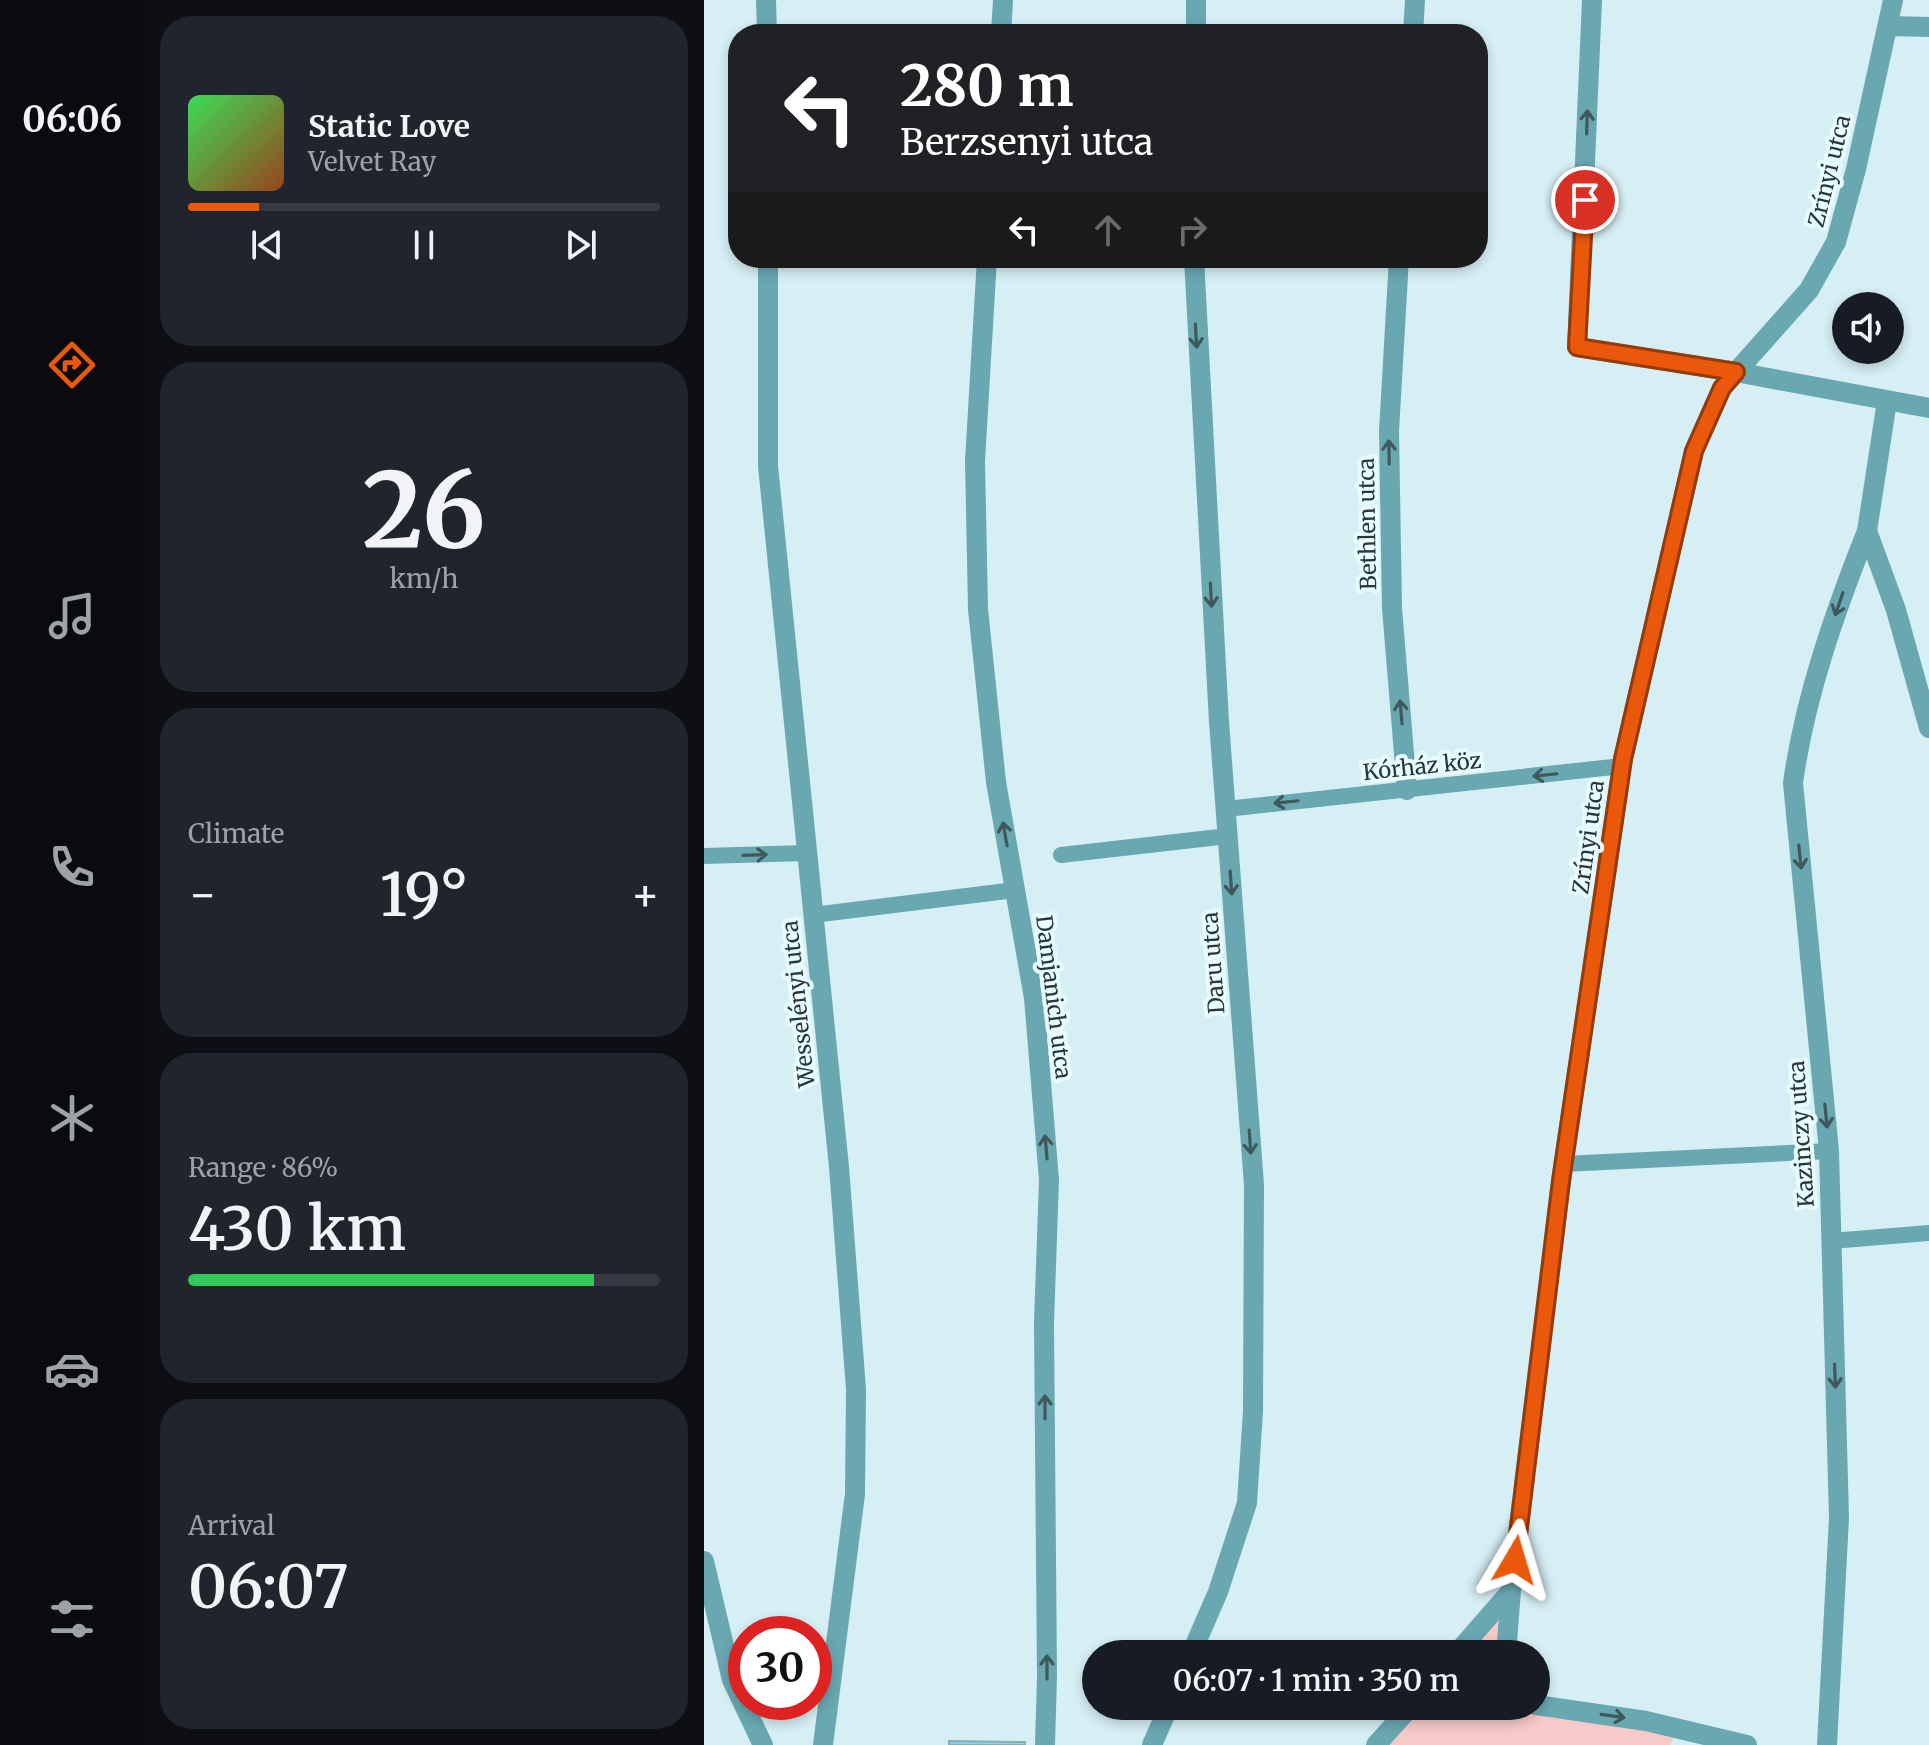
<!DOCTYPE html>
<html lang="en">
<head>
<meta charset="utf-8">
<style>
	:root { --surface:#171b24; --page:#20242c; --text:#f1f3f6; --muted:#9ea1a6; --line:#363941; --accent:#ea580c }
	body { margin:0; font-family:Merriweather,serif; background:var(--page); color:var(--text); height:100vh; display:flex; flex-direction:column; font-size:30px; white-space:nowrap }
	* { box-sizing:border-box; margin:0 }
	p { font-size:26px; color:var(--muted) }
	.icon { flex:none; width:44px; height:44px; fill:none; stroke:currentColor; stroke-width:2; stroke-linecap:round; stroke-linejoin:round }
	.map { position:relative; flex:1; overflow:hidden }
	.side { display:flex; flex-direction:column; gap:16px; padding:16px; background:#0d0f14; width:560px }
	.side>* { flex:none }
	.guide { position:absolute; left:24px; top:24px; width:760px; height:244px; border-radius:32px; box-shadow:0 4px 12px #0003; background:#202124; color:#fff; overflow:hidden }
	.controls { position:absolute; left:1128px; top:292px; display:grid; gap:16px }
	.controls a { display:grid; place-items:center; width:72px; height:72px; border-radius:50%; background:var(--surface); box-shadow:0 4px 12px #0003; font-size:40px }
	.speed { position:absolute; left:24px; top:1616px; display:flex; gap:16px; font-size:40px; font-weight:700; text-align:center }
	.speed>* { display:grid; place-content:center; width:104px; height:104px; border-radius:50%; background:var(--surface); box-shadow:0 4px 12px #0003; line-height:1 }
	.speed .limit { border:12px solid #d22; background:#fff; color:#111 }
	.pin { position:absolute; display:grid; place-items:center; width:68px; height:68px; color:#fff; margin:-34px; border:4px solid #fff; border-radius:50%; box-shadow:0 2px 8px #0007 }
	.me { position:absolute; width:88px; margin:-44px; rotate:7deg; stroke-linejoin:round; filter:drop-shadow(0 0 6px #0008) }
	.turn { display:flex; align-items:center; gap:28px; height:168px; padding:0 40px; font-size:36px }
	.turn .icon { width:104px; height:104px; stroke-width:2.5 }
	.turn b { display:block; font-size:56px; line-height:68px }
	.lanes { display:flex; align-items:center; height:76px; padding:0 40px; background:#0003; justify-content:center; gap:40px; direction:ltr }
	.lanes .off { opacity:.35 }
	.big { font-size:60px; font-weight:600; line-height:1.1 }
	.side .widget { flex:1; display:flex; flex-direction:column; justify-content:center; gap:12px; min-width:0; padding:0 28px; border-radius:32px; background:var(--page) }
	.side .dial { align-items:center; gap:0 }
	.dial b { font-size:104px; line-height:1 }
	.song { display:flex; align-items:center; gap:24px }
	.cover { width:96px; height:96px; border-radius:12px; background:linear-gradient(135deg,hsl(130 70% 55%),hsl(20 70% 35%)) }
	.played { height:8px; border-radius:4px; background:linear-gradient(90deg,var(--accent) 15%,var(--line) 15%) }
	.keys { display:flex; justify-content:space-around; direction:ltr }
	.heat { display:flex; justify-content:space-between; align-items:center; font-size:44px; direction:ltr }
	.charge { height:12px; border-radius:6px; background:linear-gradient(90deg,#34c759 86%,var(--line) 0) }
	.trip { position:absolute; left:378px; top:1640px; width:468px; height:80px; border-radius:40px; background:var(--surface); box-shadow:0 4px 12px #0003; font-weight:600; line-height:80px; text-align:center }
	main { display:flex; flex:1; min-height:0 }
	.tabs { display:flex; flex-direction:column; width:144px; justify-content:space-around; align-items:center; background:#090b0e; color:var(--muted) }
	.tabs .icon { width:56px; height:56px }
	.tabs .on { color:var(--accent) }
	.tabs b { font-size:36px; color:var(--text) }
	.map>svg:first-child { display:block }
</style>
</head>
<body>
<main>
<nav class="tabs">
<b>06:06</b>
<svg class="icon on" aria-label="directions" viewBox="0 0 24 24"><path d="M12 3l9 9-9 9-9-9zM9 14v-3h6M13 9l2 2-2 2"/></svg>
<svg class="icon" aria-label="music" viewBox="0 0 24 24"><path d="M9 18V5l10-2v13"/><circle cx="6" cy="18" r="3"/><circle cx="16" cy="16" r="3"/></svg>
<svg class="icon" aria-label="phone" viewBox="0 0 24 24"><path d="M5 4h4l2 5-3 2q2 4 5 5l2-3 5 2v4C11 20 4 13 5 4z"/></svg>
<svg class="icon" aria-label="climate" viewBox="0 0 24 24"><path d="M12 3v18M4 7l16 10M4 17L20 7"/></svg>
<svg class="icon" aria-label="car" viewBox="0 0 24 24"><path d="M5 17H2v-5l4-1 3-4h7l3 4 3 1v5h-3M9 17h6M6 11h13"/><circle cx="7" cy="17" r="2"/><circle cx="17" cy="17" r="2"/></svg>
<svg class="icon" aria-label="filters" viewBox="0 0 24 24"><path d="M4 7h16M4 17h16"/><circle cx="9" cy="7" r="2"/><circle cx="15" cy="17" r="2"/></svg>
</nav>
<section class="side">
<div class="widget">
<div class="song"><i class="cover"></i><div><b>Static Love</b><p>Velvet Ray</p></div></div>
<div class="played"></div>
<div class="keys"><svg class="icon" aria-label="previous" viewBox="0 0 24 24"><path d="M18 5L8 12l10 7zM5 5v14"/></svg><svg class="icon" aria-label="pause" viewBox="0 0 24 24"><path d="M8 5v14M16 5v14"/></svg><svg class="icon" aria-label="next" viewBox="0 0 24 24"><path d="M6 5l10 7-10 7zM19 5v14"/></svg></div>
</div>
<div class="widget dial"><b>26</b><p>km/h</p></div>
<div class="widget"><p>Climate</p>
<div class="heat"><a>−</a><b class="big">19°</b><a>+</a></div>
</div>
<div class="widget"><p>Range · 86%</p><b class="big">430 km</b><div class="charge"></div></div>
<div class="widget"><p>Arrival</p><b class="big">06:07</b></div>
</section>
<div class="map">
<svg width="1225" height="1745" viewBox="0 0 1225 1745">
	<rect width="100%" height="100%" fill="#d6eff4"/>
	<g fill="#f7caca">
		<polygon points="807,1592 802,1654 753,1654"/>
		<polygon points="708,1706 832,1706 974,1729 966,1745 674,1745"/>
	</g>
	<polygon fill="#81d9e7" stroke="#93aaae" stroke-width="2" points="245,1741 321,1742 321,1745 245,1745"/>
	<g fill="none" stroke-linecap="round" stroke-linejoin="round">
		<g stroke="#69a7b1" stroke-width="16">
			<polyline points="522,809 918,766"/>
			<polyline points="357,855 524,836"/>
			<polyline points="0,856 103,853"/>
			<polyline points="109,915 311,890"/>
			<polyline points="860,1164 1125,1151"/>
			<polyline points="1127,1241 1225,1233"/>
		</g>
		<g stroke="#69a7b1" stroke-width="20">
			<polyline points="62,0 63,34"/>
			<polyline points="888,0 873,347 1032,372 1225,408"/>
			<polyline points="1184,26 1225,27"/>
			<polyline points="297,34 299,0"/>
			<polyline points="492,34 492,0"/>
			<polyline points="709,34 711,0"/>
			<polyline points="64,258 64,466 135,1167 152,1389 151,1494 119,1745"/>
			<polyline points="283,258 271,461 274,609 292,782 330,998 345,1180 340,1323 343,1676 341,1745"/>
			<polyline points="695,258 685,431 688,608 703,790"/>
			<polyline points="1183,401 1163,531 1192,610 1225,728"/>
			<polyline points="0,1561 28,1680 59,1745"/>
			<polyline points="487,1654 514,1592 543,1503 549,1411 550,1185 515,722 490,258"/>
			<polyline points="752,1654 807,1591"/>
			<polyline points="802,1654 807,1591 857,1181 919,759 990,451 1018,388 1105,290 1132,242 1152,169 1189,0"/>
			<polyline points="832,1705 942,1721 1043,1745"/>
			<polyline points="448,1745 465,1706"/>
			<polyline points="672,1745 707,1706"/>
			<path d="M 1123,1745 L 1135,1518 L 1125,1151 L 1089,783 C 1101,696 1131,612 1163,531"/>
		</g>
	</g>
	<defs><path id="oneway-shaft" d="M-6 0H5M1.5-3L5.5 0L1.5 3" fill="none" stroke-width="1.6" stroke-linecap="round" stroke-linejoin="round" transform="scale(2)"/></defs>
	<g stroke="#3e585c">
		<use href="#oneway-shaft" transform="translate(883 122) rotate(-88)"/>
		<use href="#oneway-shaft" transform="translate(492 336) rotate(87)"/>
		<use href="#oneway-shaft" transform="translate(685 452) rotate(-91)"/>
		<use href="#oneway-shaft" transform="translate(507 595) rotate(87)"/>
		<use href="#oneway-shaft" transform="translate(1135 604) rotate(109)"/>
		<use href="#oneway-shaft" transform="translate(697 712) rotate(-95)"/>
		<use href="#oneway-shaft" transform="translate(841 775) rotate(174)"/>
		<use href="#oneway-shaft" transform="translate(582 802) rotate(174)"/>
		<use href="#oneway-shaft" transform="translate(301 834) rotate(-100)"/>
		<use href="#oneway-shaft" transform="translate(51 855) rotate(-2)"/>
		<use href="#oneway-shaft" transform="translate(1096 857) rotate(84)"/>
		<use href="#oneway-shaft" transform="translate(527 883) rotate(86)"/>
		<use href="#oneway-shaft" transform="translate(1122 1116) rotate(84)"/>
		<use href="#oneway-shaft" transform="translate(546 1142) rotate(86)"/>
		<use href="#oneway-shaft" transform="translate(342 1147) rotate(-95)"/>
		<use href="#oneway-shaft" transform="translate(1131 1376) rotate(88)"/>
		<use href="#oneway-shaft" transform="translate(341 1407) rotate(-90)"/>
		<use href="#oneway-shaft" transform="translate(343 1667) rotate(-90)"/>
		<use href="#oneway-shaft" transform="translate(909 1716) rotate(8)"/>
	</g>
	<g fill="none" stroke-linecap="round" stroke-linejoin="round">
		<g stroke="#983908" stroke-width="20">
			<polyline id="route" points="811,1560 857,1181 919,759 990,451 1018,388 1032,372 873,347 881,200"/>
		</g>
		<use href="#route" stroke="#ea580c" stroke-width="14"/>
	</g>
	<g text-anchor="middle" stroke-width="8" stroke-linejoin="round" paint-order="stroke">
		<g font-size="22" fill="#2c3637" stroke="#e7fcff">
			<text transform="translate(1125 171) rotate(-76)" y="8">Zrínyi utca</text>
			<text transform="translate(663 524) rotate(-91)" y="8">Bethlen utca</text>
			<text transform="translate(718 766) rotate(-6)" y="8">Kórház köz</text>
			<text transform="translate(884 837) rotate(-82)" y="8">Zrínyi utca</text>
			<text transform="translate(509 963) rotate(-94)" y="8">Daru utca</text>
			<text transform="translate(350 997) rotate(83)" y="8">Damjanich utca</text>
			<text transform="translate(94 1004) rotate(-96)" y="8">Wesselényi utca</text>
			<text transform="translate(1097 1134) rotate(-94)" y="8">Kazinczy utca</text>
		</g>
	</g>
</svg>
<div class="controls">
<a><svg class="icon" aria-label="sound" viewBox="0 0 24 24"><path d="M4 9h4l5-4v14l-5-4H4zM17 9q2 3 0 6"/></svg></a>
</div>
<div class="speed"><div class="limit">30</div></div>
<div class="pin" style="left:881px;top:200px;background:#d93025"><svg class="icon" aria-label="arrive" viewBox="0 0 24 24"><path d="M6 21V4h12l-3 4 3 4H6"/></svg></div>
<svg class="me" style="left:811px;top:1560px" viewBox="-20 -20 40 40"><path d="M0-17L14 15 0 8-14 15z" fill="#ea580c" stroke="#fff" stroke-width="4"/></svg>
<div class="trip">06:07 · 1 min · 350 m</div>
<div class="guide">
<div class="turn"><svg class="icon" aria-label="left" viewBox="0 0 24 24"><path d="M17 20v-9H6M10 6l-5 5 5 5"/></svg><div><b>280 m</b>Berzsenyi utca</div></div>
<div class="lanes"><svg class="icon" aria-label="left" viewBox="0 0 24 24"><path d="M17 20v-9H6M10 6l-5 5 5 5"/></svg><svg class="icon off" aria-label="ahead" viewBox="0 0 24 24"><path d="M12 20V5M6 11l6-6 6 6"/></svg><svg class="icon off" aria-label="right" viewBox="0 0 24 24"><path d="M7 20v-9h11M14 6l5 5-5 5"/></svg></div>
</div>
</div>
</main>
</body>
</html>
